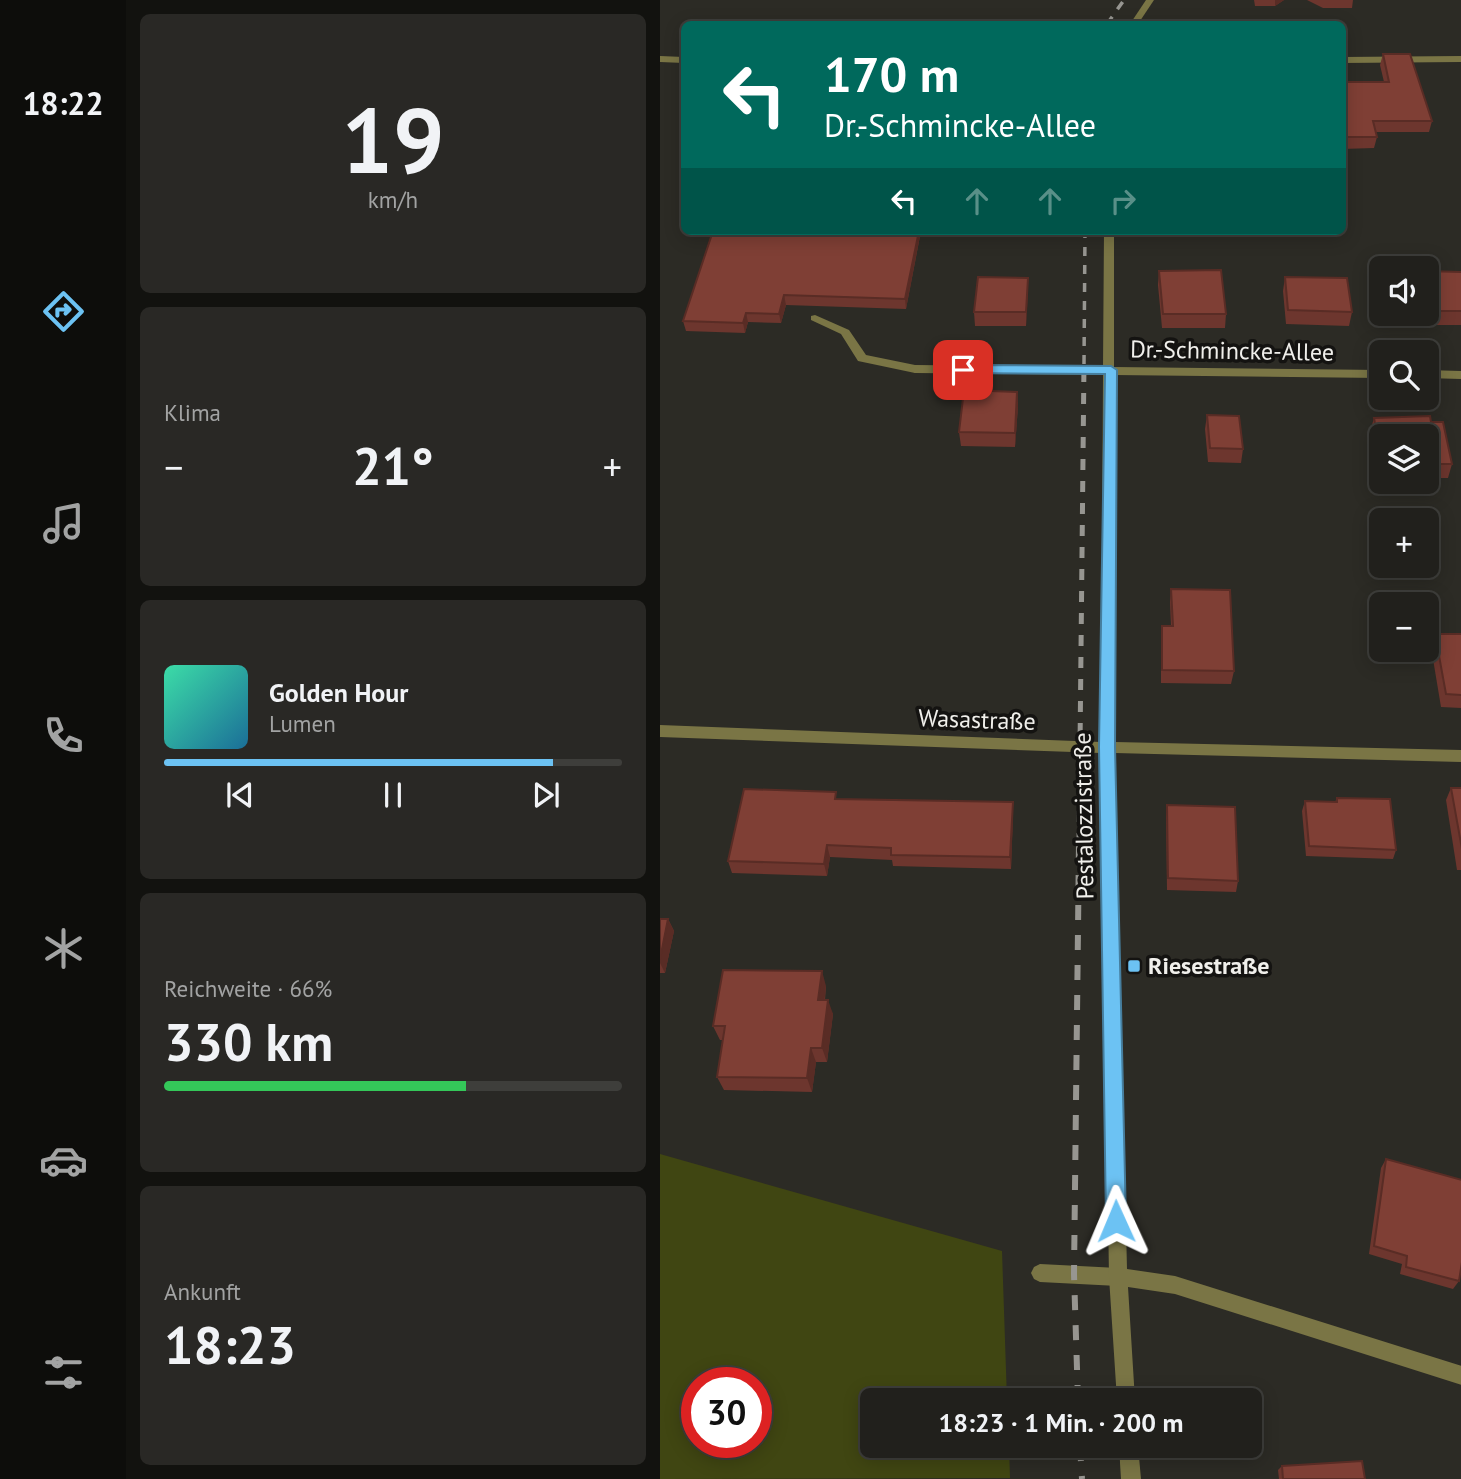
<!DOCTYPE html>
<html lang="de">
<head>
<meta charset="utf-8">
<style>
	:root { --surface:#21201c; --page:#292825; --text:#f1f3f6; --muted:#a2a3a3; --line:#3e3e3b; --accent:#6cc2f3 }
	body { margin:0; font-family:"PT Sans",sans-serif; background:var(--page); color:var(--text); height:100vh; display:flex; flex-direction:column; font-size:26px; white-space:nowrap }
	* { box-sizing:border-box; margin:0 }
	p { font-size:23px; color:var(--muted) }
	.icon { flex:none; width:38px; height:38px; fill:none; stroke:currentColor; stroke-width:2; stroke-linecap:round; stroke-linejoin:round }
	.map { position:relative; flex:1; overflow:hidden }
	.details { display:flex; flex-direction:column; gap:14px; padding:14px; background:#12120f; width:534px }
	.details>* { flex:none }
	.banner { position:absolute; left:21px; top:21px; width:665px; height:214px; border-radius:10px; box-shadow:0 4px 18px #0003,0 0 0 2px var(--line); background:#00695c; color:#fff; overflow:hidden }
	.buttons { position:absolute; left:709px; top:256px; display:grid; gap:14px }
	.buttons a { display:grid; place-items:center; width:70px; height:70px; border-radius:10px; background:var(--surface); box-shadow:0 4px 18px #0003,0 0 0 2px var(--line); font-size:35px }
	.speed { position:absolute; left:21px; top:1367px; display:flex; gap:14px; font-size:35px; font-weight:700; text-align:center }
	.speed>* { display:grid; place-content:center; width:91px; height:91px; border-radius:50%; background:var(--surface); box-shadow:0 4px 18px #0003,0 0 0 2px var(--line); line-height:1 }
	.speed .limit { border:10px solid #d22; background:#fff; color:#111 }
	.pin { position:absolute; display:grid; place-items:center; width:60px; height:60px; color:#fff; margin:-30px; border-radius:14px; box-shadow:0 4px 10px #0006 }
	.me { position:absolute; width:77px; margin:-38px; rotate:359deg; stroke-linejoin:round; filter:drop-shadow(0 0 5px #0008) }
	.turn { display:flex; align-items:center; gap:24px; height:147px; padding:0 28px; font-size:32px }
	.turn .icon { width:91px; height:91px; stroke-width:2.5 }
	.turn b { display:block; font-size:49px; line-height:60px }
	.lanes { display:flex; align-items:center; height:66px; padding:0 28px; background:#0003; justify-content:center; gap:35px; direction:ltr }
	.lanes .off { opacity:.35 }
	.big { font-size:52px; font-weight:800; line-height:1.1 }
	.details .tile { flex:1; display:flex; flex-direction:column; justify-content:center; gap:10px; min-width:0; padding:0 24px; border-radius:10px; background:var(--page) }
	.details .dial { align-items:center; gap:0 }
	.dial b { font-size:91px; line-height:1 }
	.song { display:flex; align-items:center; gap:21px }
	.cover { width:84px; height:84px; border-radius:10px; background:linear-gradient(135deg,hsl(160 70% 55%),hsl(200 70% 35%)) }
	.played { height:7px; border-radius:4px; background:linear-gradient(90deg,var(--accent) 85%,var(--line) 85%) }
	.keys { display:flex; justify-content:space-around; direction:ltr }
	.heat { display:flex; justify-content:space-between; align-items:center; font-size:38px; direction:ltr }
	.charge { height:10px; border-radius:5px; background:linear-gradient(90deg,#34c759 66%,var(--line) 0) }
	.trip { position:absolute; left:200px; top:1388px; width:402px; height:70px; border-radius:10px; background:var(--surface); box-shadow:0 4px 18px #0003,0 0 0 2px var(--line); font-weight:800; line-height:70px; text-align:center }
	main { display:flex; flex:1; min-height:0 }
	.dock { display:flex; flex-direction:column; width:126px; justify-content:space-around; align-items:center; background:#0d0d0b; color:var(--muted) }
	.dock .icon { width:49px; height:49px }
	.dock .current { color:var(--accent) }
	.dock b { font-size:32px; color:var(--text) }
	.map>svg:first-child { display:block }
</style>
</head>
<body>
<main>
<nav class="dock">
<b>18:22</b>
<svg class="icon current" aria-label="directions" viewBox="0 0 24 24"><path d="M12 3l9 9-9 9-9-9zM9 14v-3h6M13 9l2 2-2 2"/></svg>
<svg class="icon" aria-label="music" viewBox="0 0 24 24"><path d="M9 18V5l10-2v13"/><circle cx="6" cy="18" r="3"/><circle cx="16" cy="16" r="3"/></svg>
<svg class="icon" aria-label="phone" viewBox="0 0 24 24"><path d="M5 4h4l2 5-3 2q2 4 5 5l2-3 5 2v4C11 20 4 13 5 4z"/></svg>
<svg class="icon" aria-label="climate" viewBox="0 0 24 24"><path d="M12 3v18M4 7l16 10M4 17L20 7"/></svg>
<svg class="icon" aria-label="car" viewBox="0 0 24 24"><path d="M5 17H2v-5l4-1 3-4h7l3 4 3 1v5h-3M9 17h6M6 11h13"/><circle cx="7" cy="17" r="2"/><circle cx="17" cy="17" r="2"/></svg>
<svg class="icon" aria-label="filters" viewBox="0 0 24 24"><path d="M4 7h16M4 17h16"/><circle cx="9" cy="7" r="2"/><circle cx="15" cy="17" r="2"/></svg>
</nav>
<section class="details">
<div class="tile dial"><b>19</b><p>km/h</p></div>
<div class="tile"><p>Klima</p>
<div class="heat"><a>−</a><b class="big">21°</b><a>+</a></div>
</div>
<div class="tile">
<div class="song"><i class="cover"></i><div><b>Golden Hour</b><p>Lumen</p></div></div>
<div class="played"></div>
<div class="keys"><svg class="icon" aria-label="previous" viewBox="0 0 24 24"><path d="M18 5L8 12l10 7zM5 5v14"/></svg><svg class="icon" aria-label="pause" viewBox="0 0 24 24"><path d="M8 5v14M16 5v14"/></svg><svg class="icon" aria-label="next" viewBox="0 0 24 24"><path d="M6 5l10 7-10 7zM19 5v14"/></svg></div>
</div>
<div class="tile"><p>Reichweite · 66%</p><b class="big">330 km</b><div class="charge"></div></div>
<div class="tile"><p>Ankunft</p><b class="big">18:23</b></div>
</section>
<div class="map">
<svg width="802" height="1479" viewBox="0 0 802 1479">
	<rect width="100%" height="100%" fill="#2c2b25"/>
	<path fill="#404612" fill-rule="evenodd" d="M 0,1154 L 342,1251 L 347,1400 L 212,1400 L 212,1446 L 349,1446 L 350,1478 L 0,1479 ZM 96,1382 L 96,1442 L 37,1442 L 37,1382 Z"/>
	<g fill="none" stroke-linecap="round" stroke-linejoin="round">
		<g fill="#7a7545" fill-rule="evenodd">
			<polygon points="155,315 189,330 206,355 255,365 261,369 255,373 198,361 181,334 151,320 151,316"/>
			<polygon points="380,1264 458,1268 464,1271 467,1277 464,1283 458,1286 380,1282 374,1279 371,1273 374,1267"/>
		</g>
		<g fill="#7a7545" fill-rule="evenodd">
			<polygon points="486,0 494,0 478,24 470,24"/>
			<polygon points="0,56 24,57 24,63 0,62"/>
			<polygon points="802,56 802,62 682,63 682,57"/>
			<polygon points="444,231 454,231 454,367 721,370 721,378 454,375 455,742 802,750 802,762 455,753 467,1269 515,1276 802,1366 802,1385 515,1294 468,1287 475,1400 457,1400 449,1277 441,753 0,737 0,725 441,742 443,375 255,373 249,369 255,365 443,367"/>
			<polygon points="766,370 802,371 802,379 766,378"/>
			<polygon points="459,1446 478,1446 481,1479 461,1479"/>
		</g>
		<g stroke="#979691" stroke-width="3.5" stroke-dasharray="9 9" stroke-linecap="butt">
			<polyline points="447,24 464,0"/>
			<polyline points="424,364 425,231"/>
		</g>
		<polyline stroke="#979691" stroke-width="5" stroke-dasharray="11 11" stroke-linecap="butt" points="419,844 424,362"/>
		<g stroke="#979691" stroke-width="6" stroke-dasharray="15 15" stroke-linecap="butt">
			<polyline points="418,1400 414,1274 419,843"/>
			<polyline points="420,1446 422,1479"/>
		</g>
	</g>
	<g fill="#6d362e" fill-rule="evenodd">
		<polygon points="590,0 693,0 692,8 663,8 647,0 624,0 615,6 595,6 594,0"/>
		<polygon points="723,54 772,121 769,132 715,132 717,137 714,148 682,149 682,82 724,82 720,65"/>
		<polygon points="261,231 246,309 126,305 121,323 88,322 85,333 26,331 23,321"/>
		<polygon points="499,271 566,314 565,328 502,328 498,285"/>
		<polygon points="766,271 802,272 802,325 771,325 766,305"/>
		<polygon points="625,277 692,312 689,326 626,324 623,291"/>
		<polygon points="368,278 366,326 315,326 314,312"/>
		<polygon points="357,392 358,406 355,447 301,446 299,432"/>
		<polygon points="547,415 583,449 581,463 548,462 545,429"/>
		<path d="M 714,418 L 771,422 L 792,464 L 788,478 L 772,478 L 768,490 L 721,489 L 710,432 ZM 721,436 L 766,436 L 766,481 L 721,481 Z"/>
		<polygon points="511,589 574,671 571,684 501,683 501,639 502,626 511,626 510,602"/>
		<polygon points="775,634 802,634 802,708 781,707 771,647"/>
		<polygon points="791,788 802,788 802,870 797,870 786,800"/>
		<polygon points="677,798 736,850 733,859 646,856 642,811 645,801 675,802"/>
		<polygon points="178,799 353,802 353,815 351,869 233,866 232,860 170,857 167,876 72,873 68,861"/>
		<polygon points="507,805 578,881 576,892 507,890 506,817"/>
		<polygon points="0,919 8,919 14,931 5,973 0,973"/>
		<polygon points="166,986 165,1000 173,1014 167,1062 156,1062 152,1092 64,1090 57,1077 63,1040 60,1040 53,1026"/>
		<polygon points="726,1159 799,1281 793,1289 740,1274 742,1264 709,1254 721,1168"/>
		<polygon points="622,1466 705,1479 619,1479 618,1470"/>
	</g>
	<g fill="#592c25">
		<polygon points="615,0 624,0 615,6"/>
		<polygon points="259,231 261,231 246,309 245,299"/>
		<polygon points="368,278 368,292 366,326 366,312"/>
		<polygon points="124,295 126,305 121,323 119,314"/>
		<polygon points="86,313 88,322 85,333 83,323"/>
		<polygon points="357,392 358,406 355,447 355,433"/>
		<polygon points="353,802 353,815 351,869 350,857"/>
		<polygon points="167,845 170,857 167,876 164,864"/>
		<polygon points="8,919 14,931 5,973 0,963 0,959"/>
		<polygon points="162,971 166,986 163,1014 158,1000"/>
		<polygon points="168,1000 173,1014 167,1062 162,1048"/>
		<polygon points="151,1048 156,1062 152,1092 147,1078"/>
	</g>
	<g fill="#7f3f35" stroke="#592c25" stroke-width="2">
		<polygon points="723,54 750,54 772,121 713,121 717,137 682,137 682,82 729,82"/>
		<polygon points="53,231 259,231 245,299 124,295 119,314 86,313 83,323 23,321"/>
		<polygon points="561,270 566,314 503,314 499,271"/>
		<polygon points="766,271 802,272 802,311 775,311 766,276"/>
		<polygon points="318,277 368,278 366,312 314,312"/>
		<polygon points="625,277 687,278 692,312 628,310"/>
		<polygon points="304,390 357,392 355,433 299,432"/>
		<polygon points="547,415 579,416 583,449 550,448"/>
		<polygon points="770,416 771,422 783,422 792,464 770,464 772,476 766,476 766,436 721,436 721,458 714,418"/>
		<polygon points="511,589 570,590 574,671 502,670 502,626 513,626"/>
		<polygon points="775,634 802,634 802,695 786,694"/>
		<polygon points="791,788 802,788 802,849"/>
		<polygon points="84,789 176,792 175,799 353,802 350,857 231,855 231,848 167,845 164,864 68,861"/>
		<polygon points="677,798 730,799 736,850 649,846 645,801 677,802"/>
		<polygon points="507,805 575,807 578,881 508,878"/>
		<polygon points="0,919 8,919 0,959"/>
		<polygon points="63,970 162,971 158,1000 168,1000 162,1048 151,1048 147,1078 57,1077 65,1026 53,1026"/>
		<polygon points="726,1159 802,1180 802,1262 799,1281 746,1267 747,1256 714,1246"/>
		<polygon points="702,1461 705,1479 623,1479 622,1466"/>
	</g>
	<polygon fill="#6cc2f3" stroke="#467e9e" stroke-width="2" points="303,365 451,366 457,370 455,747 466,1221 463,1228 456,1231 449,1228 446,1221 439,747 445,374 299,373 299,367"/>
	<rect fill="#6cc2f3" stroke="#141311" stroke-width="2.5" x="467" y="959" width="14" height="14" rx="3.5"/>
	<g text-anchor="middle" stroke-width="7" stroke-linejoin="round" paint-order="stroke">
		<g font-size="24" fill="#f0efeb" stroke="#141311">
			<text transform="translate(572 351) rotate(1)" y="8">Dr.-Schmincke-Allee</text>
			<text transform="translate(317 720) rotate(2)" y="8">Wasastraße</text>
			<text transform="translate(424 816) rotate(-91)" y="8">Pestalozzistraße</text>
		</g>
		<g font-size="24" font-weight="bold" fill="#f0efeb" stroke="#141311" text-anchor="start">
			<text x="488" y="974">Riesestraße</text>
		</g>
	</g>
</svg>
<div class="buttons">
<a><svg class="icon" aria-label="sound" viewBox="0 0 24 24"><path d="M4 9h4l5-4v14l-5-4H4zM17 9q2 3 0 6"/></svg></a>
<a><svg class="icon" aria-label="search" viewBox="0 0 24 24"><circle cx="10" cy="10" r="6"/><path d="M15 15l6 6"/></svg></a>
<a><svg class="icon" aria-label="layers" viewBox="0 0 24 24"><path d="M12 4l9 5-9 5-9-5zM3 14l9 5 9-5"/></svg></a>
<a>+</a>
<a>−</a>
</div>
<div class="speed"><div class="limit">30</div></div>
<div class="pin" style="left:303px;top:370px;background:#d93025"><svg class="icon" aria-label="arrive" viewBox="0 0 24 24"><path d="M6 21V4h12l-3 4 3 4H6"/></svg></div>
<svg class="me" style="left:456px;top:1221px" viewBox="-20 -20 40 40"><path d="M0-17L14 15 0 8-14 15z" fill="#6cc2f3" stroke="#fff" stroke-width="4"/></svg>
<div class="trip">18:23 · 1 Min. · 200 m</div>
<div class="banner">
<div class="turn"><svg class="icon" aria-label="left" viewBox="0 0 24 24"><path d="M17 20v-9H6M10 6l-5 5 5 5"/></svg><div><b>170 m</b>Dr.-Schmincke-Allee</div></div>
<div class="lanes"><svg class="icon" aria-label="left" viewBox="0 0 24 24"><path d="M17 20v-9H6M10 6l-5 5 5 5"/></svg><svg class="icon off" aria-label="ahead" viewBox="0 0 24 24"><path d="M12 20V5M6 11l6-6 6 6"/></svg><svg class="icon off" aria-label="ahead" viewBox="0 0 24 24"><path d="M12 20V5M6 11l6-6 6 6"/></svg><svg class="icon off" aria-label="right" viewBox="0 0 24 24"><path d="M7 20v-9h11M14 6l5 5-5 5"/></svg></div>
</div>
</div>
</main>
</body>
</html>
